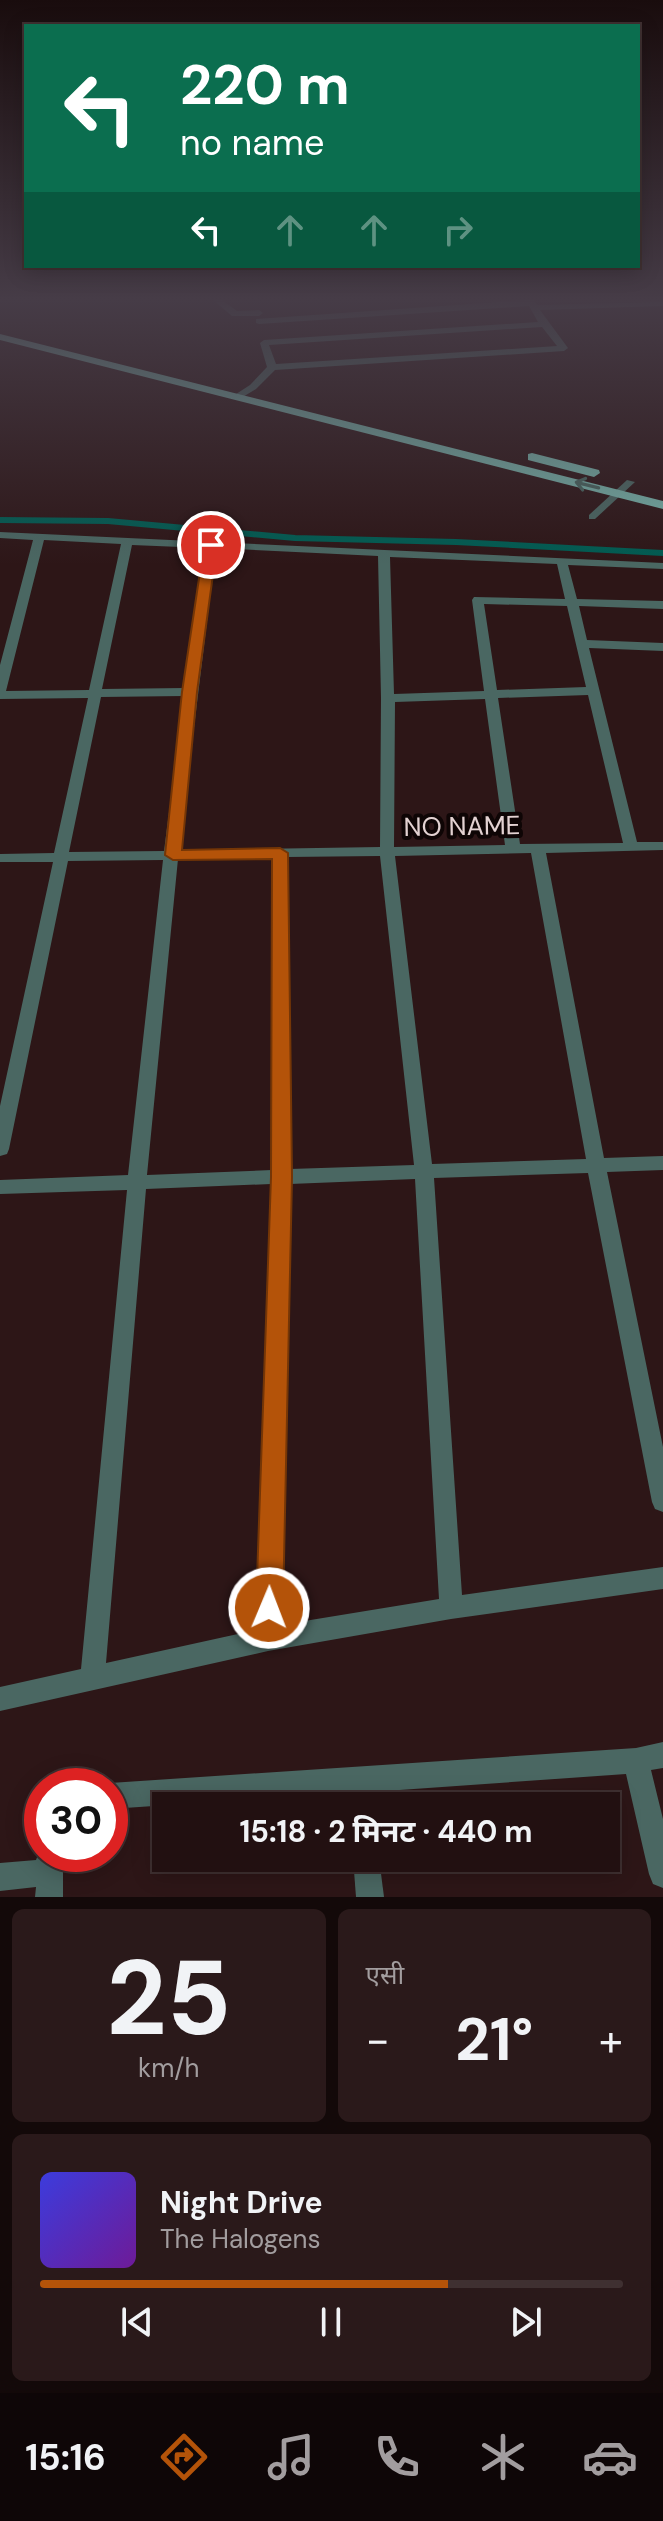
<!DOCTYPE html>
<html lang="hi">
<head>
<meta charset="utf-8">
<style>
	:root { --surface:#221011; --page:#2a191a; --text:#f1f3f6; --muted:#a29d9f; --line:#3f3031; --accent:#b45309 }
	body { margin:0; font-family:"DM Sans","Noto Sans Devanagari",sans-serif; background:var(--page); color:var(--text); height:100vh; display:flex; flex-direction:column; font-size:30px; white-space:nowrap }
	* { box-sizing:border-box; margin:0 }
	p { font-size:26px; color:var(--muted) }
	.icon { flex:none; width:44px; height:44px; fill:none; stroke:currentColor; stroke-width:2; stroke-linecap:round; stroke-linejoin:round }
	.map { position:relative; height:1897px; overflow:hidden }
	.drawer { display:flex; flex-direction:column; gap:12px; padding:12px; background:#130909; flex:1 }
	.drawer>* { flex:none }
	.top-card { position:absolute; left:24px; top:24px; width:616px; height:244px; border-radius:0px; box-shadow:0 4px 20px #0003,0 0 0 2px var(--line); background:#0b6e4f; color:#fff; overflow:hidden }
	.speed { position:absolute; left:24px; top:1768px; display:flex; gap:16px; font-size:40px; font-weight:700; text-align:center }
	.speed>* { display:grid; place-content:center; width:104px; height:104px; border-radius:50%; background:var(--surface); box-shadow:0 4px 20px #0003,0 0 0 2px var(--line); line-height:1 }
	.speed .limit { border:12px solid #d22; background:#fff; color:#111 }
	.pin { position:absolute; display:grid; place-items:center; width:68px; height:68px; color:#fff; margin:-34px; border:4px solid #fff; border-radius:50%; box-shadow:0 2px 8px #0007 }
	.me { position:absolute; width:88px; margin:-44px; rotate:1deg; stroke-linejoin:round; filter:drop-shadow(0 0 6px #0008) }
	.turn { display:flex; align-items:center; gap:28px; height:168px; padding:0 24px; font-size:36px }
	.turn .icon { width:104px; height:104px; stroke-width:2.5 }
	.turn b { display:block; font-size:56px; line-height:68px }
	.lanes { display:flex; align-items:center; height:76px; padding:0 24px; background:#0003; justify-content:center; gap:40px; direction:ltr }
	.lanes .off { opacity:.35 }
	.big { font-size:60px; font-weight:700; line-height:1.1 }
	.drawer .tile { flex:1; display:flex; flex-direction:column; justify-content:center; gap:12px; min-width:0; padding:0 28px; border-radius:12px; background:var(--page) }
	.drawer .dial { align-items:center; gap:0 }
	.dial b { font-size:104px; line-height:1 }
	.song { display:flex; align-items:center; gap:24px }
	.cover { width:96px; height:96px; border-radius:12px; background:linear-gradient(135deg,hsl(240 70% 55%),hsl(280 70% 35%)) }
	.played { height:8px; border-radius:4px; background:linear-gradient(90deg,var(--accent) 70%,var(--line) 70%) }
	.keys { display:flex; justify-content:space-around; direction:ltr }
	.heat { display:flex; justify-content:space-between; align-items:center; font-size:44px; direction:ltr }
	.drawer .tiles { flex:1; display:grid; gap:12px; grid-template-columns:1fr 1fr }
	.tile:last-child { grid-column:span 2 }
	.trip { position:absolute; left:152px; top:1792px; width:468px; height:80px; border-radius:0px; background:var(--surface); box-shadow:0 4px 20px #0003,0 0 0 2px var(--line); font-weight:700; line-height:80px; text-align:center }
	.tabs { display:flex; height:128px; justify-content:space-around; align-items:center; background:#0e0607; color:var(--muted) }
	.tabs .icon { width:56px; height:56px }
	.tabs .current { color:var(--accent) }
	.tabs b { font-size:36px; color:var(--text) }
	.map>svg:first-child { display:block }
</style>
</head>
<body>
<div class="map">
<svg width="663" height="1897" viewBox="0 0 663 1897">
	<rect width="100%" height="100%" fill="#2d1617"/>
	<g fill="none" stroke-linecap="round" stroke-linejoin="round">
		<polyline stroke="#005c52" stroke-width="6" points="0,520 108,521 295,538 456,542 663,553"/>
		<polygon fill="#4a6762" fill-rule="evenodd" points="627,480 635,482 595,519 589,519 589,515"/>
		<g fill="#4a6762" fill-rule="evenodd">
			<polygon points="213,300 222,300 237,311 259,310 263,313 259,316 232,316"/>
			<path d="M 526,300 L 534,300 L 537,305 L 663,302 L 663,306 L 540,310 L 568,348 L 564,351 L 275,370 L 256,389 L 241,398 L 233,396 L 250,385 L 267,367 L 260,343 L 264,340 L 538,322 L 529,306 L 259,324 L 256,323 L 256,319 ZM 542,327 L 557,346 L 276,364 L 269,345 Z"/>
			<path d="M 0,532 L 663,563 L 663,569 L 568,565 L 577,599 L 663,601 L 663,609 L 579,606 L 587,640 L 663,643 L 663,651 L 589,648 L 637,842 L 663,842 L 663,850 L 546,853 L 604,1158 L 663,1156 L 663,1170 L 607,1172 L 663,1447 L 663,1512 L 655,1509 L 652,1502 L 588,1173 L 434,1178 L 462,1595 L 663,1567 L 663,1589 L 451,1619 L 268,1651 L 0,1711 L 0,1687 L 81,1669 L 127,1190 L 0,1194 L 0,1180 L 128,1175 L 163,860 L 68,861 L 9,1149 L 7,1154 L 0,1156 L 0,1106 L 53,862 L 0,862 L 0,854 L 54,853 L 88,698 L 0,699 L 0,665 L 33,540 L 0,538 ZM 44,540 L 121,544 L 89,690 L 6,691 ZM 132,545 L 205,548 L 185,688 L 102,689 ZM 216,548 L 378,556 L 381,698 L 380,847 L 179,850 ZM 390,557 L 557,564 L 565,599 L 474,597 L 472,600 L 484,691 L 394,694 ZM 484,604 L 567,606 L 586,687 L 497,690 ZM 588,695 L 623,843 L 520,844 L 498,698 ZM 184,696 L 164,851 L 69,852 L 101,697 ZM 485,699 L 505,845 L 394,847 L 395,702 ZM 531,853 L 586,1159 L 432,1164 L 395,856 ZM 380,856 L 414,1165 L 290,1169 L 287,857 ZM 273,858 L 272,1170 L 147,1175 L 178,859 ZM 415,1179 L 439,1599 L 280,1625 L 290,1184 ZM 271,1184 L 256,1630 L 106,1663 L 146,1189 Z"/>
			<polygon points="663,1742 663,1768 651,1770 663,1819 663,1888 653,1884 649,1874 626,1774 371,1792 373,1806 347,1806 345,1793 110,1809 110,1786 103,1786 110,1783 636,1748"/>
			<polygon points="42,1844 42,1854 63,1854 63,1897 35,1897 36,1887 0,1891 0,1863 36,1860"/>
			<polygon points="353,1858 379,1858 384,1897 356,1897"/>
		</g>
		<g fill="#75b1a7" fill-rule="evenodd">
			<polygon points="0,334 663,501 663,509 0,340"/>
			<polygon points="532,453 599,470 600,473 594,477 528,460 528,454"/>
		</g>
	</g>
	<defs><path id="oneway-shaft" d="M-6 0H5M1.5-3L5.5 0L1.5 3" fill="none" stroke-width="1.6" stroke-linecap="round" stroke-linejoin="round" transform="scale(2)"/></defs>
	<use stroke="#47645e" href="#oneway-shaft" transform="translate(587 485) rotate(-166)"/>
	<linearGradient id="sky" x2="0" y2="1"><stop stop-color="#190c0d"/><stop offset="0.53" stop-color="#463c47"/><stop offset="1" stop-color="#463c47" stop-opacity="0"/></linearGradient>
	<rect width="663" height="565" fill="url(#sky)"/>
	<polygon fill="#b45309" stroke="#753606" stroke-width="2" points="211,541 217,545 197,692 182,850 280,848 288,853 292,1177 283,1608 279,1618 269,1621 260,1618 256,1608 271,1177 272,859 173,860 165,855 182,692 204,545"/>
	<g text-anchor="middle" stroke-width="8" stroke-linejoin="round" paint-order="stroke">
		<g font-size="26" fill="#e3d2d2" stroke="#0e0505">
			<text transform="translate(462 826) rotate(-1)" y="9">NO NAME</text>
		</g>
	</g>
</svg>
<div class="speed"><div class="limit">30</div></div>
<div class="pin" style="left:211px;top:545px;background:#d93025"><svg class="icon" aria-label="arrive" viewBox="0 0 24 24"><path d="M6 21V4h12l-3 4 3 4H6"/></svg></div>
<svg class="me" style="left:269px;top:1608px" viewBox="-20 -20 40 40"><circle r="17" fill="#b45309" stroke="#fff" stroke-width="3"/><path d="M0-11L8 9 0 5-8 9z" fill="#fff"/></svg>
<div class="trip">15:18 · 2 मिनट · 440 m</div>
<div class="top-card">
<div class="turn"><svg class="icon" aria-label="left" viewBox="0 0 24 24"><path d="M17 20v-9H6M10 6l-5 5 5 5"/></svg><div><b>220 m</b>no name</div></div>
<div class="lanes"><svg class="icon" aria-label="left" viewBox="0 0 24 24"><path d="M17 20v-9H6M10 6l-5 5 5 5"/></svg><svg class="icon off" aria-label="ahead" viewBox="0 0 24 24"><path d="M12 20V5M6 11l6-6 6 6"/></svg><svg class="icon off" aria-label="ahead" viewBox="0 0 24 24"><path d="M12 20V5M6 11l6-6 6 6"/></svg><svg class="icon off" aria-label="right" viewBox="0 0 24 24"><path d="M7 20v-9h11M14 6l5 5-5 5"/></svg></div>
</div>
</div>
<section class="drawer">
<div class="tiles">
<div class="tile dial"><b>25</b><p>km/h</p></div>
<div class="tile"><p>एसी</p>
<div class="heat"><a>−</a><b class="big">21°</b><a>+</a></div>
</div>
<div class="tile">
<div class="song"><i class="cover"></i><div><b>Night Drive</b><p>The Halogens</p></div></div>
<div class="played"></div>
<div class="keys"><svg class="icon" aria-label="previous" viewBox="0 0 24 24"><path d="M18 5L8 12l10 7zM5 5v14"/></svg><svg class="icon" aria-label="pause" viewBox="0 0 24 24"><path d="M8 5v14M16 5v14"/></svg><svg class="icon" aria-label="next" viewBox="0 0 24 24"><path d="M6 5l10 7-10 7zM19 5v14"/></svg></div>
</div>
</div>
</section>
<nav class="tabs">
<b>15:16</b>
<svg class="icon current" aria-label="directions" viewBox="0 0 24 24"><path d="M12 3l9 9-9 9-9-9zM9 14v-3h6M13 9l2 2-2 2"/></svg>
<svg class="icon" aria-label="music" viewBox="0 0 24 24"><path d="M9 18V5l10-2v13"/><circle cx="6" cy="18" r="3"/><circle cx="16" cy="16" r="3"/></svg>
<svg class="icon" aria-label="phone" viewBox="0 0 24 24"><path d="M5 4h4l2 5-3 2q2 4 5 5l2-3 5 2v4C11 20 4 13 5 4z"/></svg>
<svg class="icon" aria-label="climate" viewBox="0 0 24 24"><path d="M12 3v18M4 7l16 10M4 17L20 7"/></svg>
<svg class="icon" aria-label="car" viewBox="0 0 24 24"><path d="M5 17H2v-5l4-1 3-4h7l3 4 3 1v5h-3M9 17h6M6 11h13"/><circle cx="7" cy="17" r="2"/><circle cx="17" cy="17" r="2"/></svg>
</nav>
</body>
</html>
